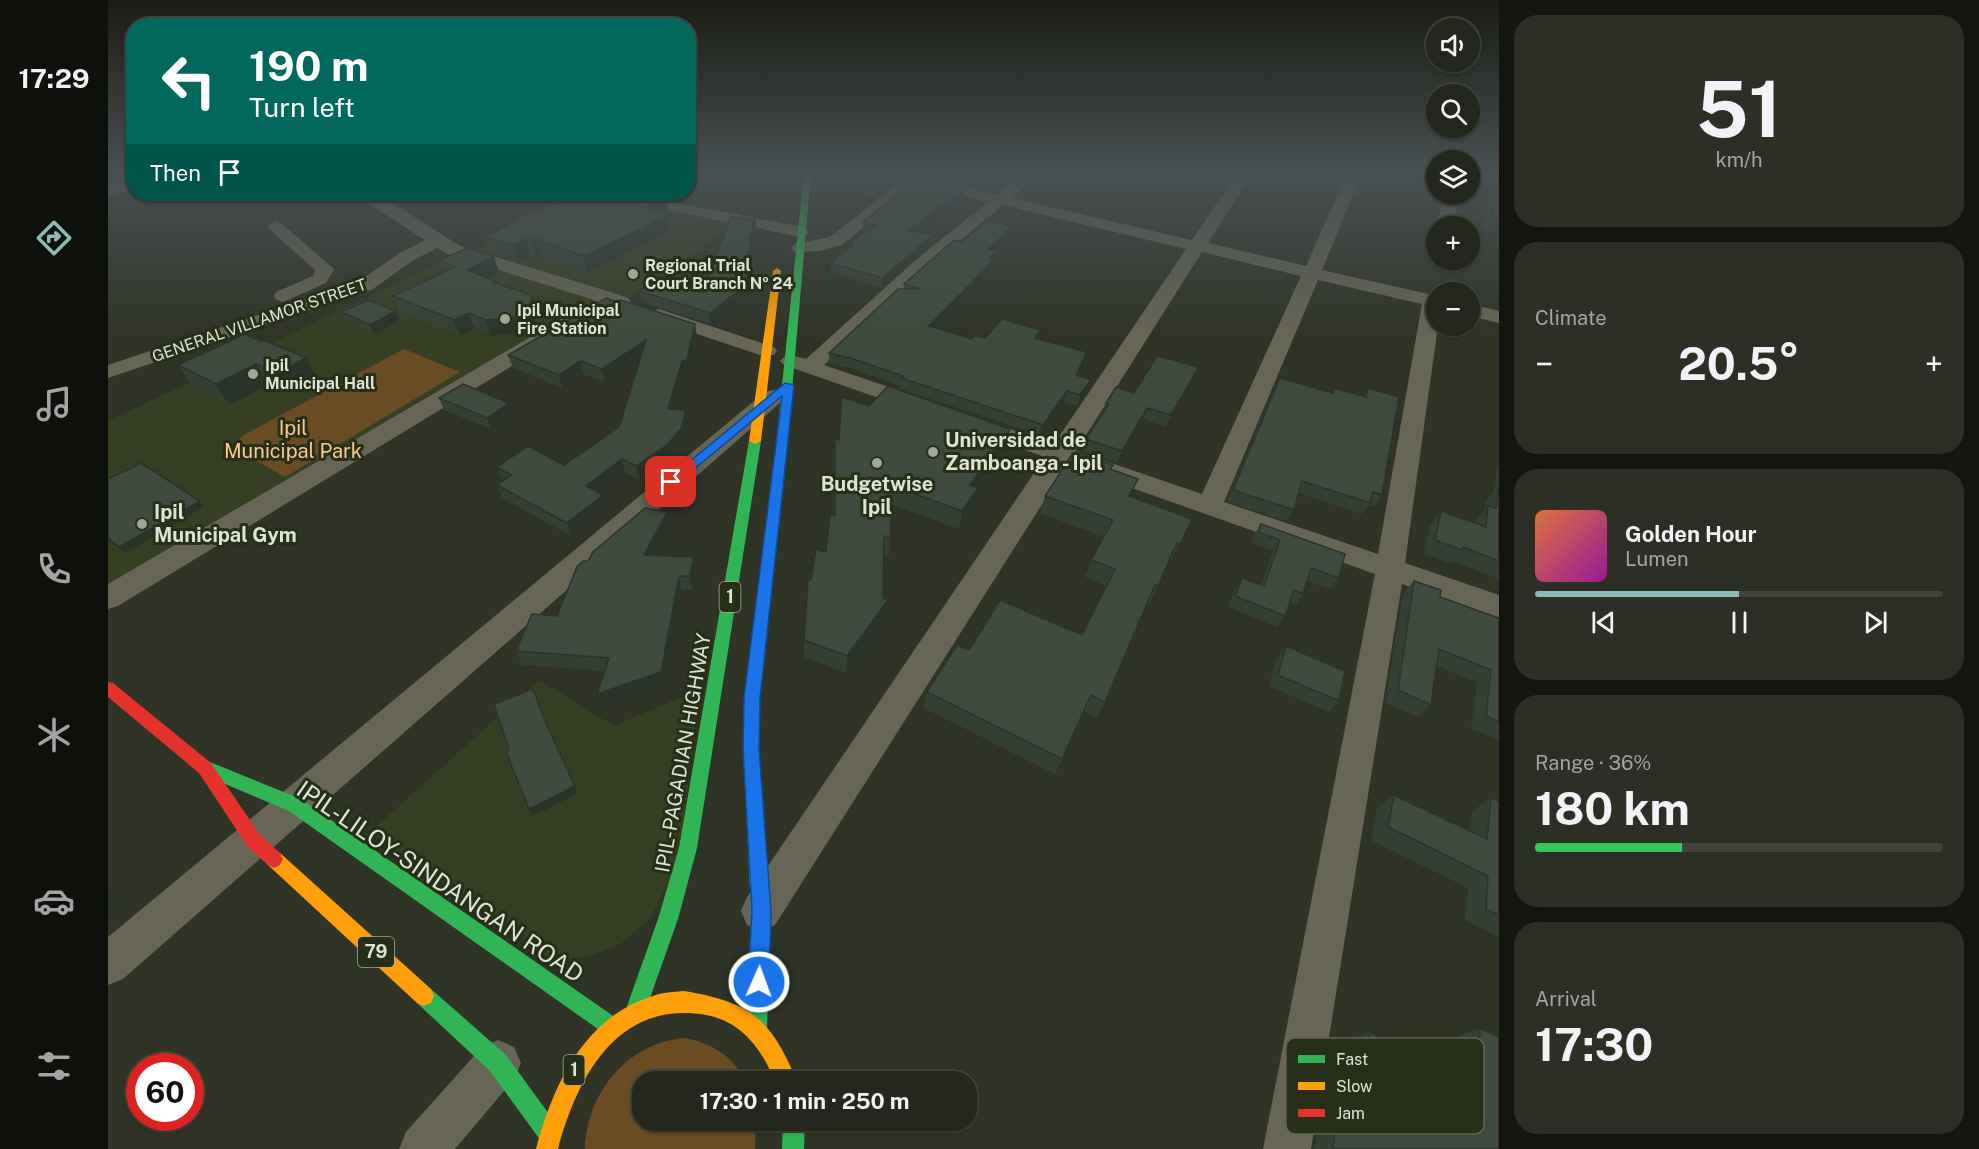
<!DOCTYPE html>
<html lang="en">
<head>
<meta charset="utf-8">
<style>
	:root { --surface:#24271d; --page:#2c2f26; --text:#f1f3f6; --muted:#a3a5a4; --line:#41443b; --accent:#8bbbb9 }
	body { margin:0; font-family:"Public Sans",sans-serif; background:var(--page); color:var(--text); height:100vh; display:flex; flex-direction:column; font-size:22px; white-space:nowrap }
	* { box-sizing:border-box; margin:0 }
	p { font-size:20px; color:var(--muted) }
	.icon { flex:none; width:33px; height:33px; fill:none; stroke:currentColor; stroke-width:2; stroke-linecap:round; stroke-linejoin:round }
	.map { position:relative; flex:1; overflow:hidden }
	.sheet { display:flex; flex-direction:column; gap:15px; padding:15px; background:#141510; width:480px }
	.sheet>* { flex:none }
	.hud { position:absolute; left:18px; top:18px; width:570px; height:183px; border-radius:24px; box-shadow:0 2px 4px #0004,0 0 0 2px var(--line); background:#00695c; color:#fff; overflow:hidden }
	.controls { position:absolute; left:1318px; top:18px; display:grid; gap:12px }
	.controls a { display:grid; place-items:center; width:54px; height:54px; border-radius:50%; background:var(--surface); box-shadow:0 2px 4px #0004,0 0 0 2px var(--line); font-size:30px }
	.speed { position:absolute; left:18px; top:1053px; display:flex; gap:12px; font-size:30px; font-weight:700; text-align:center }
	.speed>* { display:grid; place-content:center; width:78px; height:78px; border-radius:50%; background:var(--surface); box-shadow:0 2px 4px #0004,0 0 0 2px var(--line); line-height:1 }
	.speed .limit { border:9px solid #d22; background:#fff; color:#111 }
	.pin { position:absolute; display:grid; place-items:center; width:51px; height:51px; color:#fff; margin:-26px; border-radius:12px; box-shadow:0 3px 9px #0006 }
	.me { position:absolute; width:66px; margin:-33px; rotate:2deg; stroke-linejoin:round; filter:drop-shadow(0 0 4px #0008) }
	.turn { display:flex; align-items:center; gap:21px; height:126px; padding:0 24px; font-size:27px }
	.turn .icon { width:78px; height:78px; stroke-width:2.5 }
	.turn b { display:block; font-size:42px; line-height:51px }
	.then { display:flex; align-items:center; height:57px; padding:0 24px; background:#0003; gap:12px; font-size:22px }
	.big { font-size:45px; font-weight:700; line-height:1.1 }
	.sheet .card { flex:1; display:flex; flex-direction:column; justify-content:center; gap:9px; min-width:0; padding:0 21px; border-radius:24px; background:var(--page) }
	.sheet .dial { align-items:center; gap:0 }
	.dial b { font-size:78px; line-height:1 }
	.song { display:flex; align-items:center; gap:18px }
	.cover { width:72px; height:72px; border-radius:9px; background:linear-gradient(135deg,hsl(20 70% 55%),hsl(300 70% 35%)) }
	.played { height:6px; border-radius:3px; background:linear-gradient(90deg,var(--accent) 50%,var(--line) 50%) }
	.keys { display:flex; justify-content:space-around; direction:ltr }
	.heat { display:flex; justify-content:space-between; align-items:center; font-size:33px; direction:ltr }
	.charge { height:9px; border-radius:4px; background:linear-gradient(90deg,#34c759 36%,var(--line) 0) }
	.trip { position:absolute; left:524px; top:1071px; width:345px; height:60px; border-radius:24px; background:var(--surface); box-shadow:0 2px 4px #0004,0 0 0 2px var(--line); font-weight:700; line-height:60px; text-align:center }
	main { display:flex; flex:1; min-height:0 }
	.tab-bar { display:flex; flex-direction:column; width:108px; justify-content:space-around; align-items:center; background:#0e100c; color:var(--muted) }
	.tab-bar .icon { width:42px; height:42px }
	.tab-bar .selected { color:var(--accent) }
	.tab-bar b { font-size:27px; color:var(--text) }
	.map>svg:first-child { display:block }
</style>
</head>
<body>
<main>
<nav class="tab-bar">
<b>17:29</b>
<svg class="icon selected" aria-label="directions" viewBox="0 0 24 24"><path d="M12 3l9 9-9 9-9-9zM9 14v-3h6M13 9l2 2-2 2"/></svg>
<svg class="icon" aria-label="music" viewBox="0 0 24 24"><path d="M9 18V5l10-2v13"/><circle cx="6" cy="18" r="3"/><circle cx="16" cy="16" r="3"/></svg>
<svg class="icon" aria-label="phone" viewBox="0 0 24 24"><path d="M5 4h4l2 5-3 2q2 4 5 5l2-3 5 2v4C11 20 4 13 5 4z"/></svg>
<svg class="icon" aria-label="climate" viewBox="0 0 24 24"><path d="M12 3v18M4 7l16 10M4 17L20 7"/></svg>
<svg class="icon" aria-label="car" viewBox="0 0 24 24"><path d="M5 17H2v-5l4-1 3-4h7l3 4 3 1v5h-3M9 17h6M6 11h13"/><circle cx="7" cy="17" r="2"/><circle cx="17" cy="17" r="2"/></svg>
<svg class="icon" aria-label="filters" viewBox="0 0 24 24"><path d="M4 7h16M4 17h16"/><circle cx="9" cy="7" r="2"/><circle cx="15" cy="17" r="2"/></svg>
</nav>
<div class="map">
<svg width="1391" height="1149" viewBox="0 0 1391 1149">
	<rect width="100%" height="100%" fill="#303427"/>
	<g fill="#363f24">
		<polygon points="505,196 630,223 521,298 362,251"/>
		<polygon points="348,255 486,300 0,589 0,421"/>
		<polygon points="431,680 506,726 590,690 572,858 542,919 514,943 480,957 445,961 262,832"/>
	</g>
	<g fill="#694b24">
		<polygon points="296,349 352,372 177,477 130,450 128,445 134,436"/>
		<path d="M 578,1038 C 605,1044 625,1056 637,1081 L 534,1082 L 534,1120 L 648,1121 L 647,1149 L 477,1149 C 479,1092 520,1042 578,1038 Z"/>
	</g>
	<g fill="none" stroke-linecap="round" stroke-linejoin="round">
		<g fill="#666556" fill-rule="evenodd">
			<path d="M 769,173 L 820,173 L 816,178 L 889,195 L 915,173 L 932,173 L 904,198 L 1084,240 L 1129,173 L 1144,173 L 1100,243 L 1198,266 L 1239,173 L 1254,173 L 1214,270 L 1329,296 L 1330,326 L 1297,563 L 1391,595 L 1391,618 L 1294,584 L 1203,1149 L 1155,1149 L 1267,574 L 959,465 L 667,925 L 653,931 L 639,925 L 633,911 L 639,897 L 937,457 L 855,428 L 851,423 L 855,418 L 863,416 L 946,444 L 1078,249 L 895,205 L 822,266 L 716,365 L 819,400 L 822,405 L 819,410 L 811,412 L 676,365 L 672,361 L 676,357 L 683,355 L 698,359 L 810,258 L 880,202 L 807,185 L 734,245 L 712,251 L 686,252 L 683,248 L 686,244 L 722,237 L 793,181 ZM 1094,252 L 1193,276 L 1094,494 L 968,451 ZM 1210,280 L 1314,304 L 1270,554 L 1116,502 Z"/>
			<polygon points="1380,173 1391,173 1391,178 1382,176"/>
			<polygon points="26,180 26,189 0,195 0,185"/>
			<polygon points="246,194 265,194 291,207 352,246 509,294 520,298 523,302 513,308 504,305 10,606 0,609 0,584 486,300 340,254 329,248 304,261 265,289 0,378 0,365 251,281 292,253 317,240"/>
			<polygon points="521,194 694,227 702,232 694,237 515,201 512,198 515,195"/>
			<polygon points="1336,194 1351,194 1345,226 1329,226"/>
			<polygon points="167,221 173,223 226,269 218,283 175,302 168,300 166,296 168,292 205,276 207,270 161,229 159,226"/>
			<polygon points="1362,304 1391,311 1391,323 1362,316"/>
			<polygon points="551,309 666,347 669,351 666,355 652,355 544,319 541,315 544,311"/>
			<polygon points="665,390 673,392 676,397 673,402 15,979 0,985 0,937 657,392"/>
			<polygon points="390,1040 406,1047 413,1063 406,1079 347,1149 291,1149 298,1132 374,1047"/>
		</g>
		<g fill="#30b455" fill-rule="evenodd">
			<polygon points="696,173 703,173 676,482 652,698 651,749 663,911 659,1030 656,1037 649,1040 642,1037 639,1030 643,911 635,749 636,698 664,482"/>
			<polygon points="647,438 653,441 589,848 570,919 537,1012 534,1019 527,1022 520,1019 517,1012 550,919 571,848 641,441"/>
			<polygon points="97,760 193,799 511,1020 514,1027 511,1034 504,1037 497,1034 181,811 91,773 89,768 91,763"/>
			<polygon points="316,986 323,989 398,1055 449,1125 452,1133 449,1141 441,1144 433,1141 382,1071 309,1003 306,996 309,989"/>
			<polygon points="675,1120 697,1120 696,1149 674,1149"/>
		</g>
		<g fill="#ff9f0a" fill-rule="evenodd">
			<polygon points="669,268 673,271 653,441 647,444 641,441 665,271"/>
			<polygon points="166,850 172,853 323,989 326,996 323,1003 316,1006 309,1003 160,865 157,859 160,853"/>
			<path d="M 576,991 C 642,1002 664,1019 689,1082 L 667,1082 C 655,1050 633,1021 598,1015 C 510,1000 470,1075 450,1149 L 428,1149 C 445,1085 476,1017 545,996 C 554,992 566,992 576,991 Z"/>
		</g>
		<polygon fill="#e5322d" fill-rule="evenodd" points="0,682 5,683 103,763 152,835 172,853 175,859 172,865 166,868 160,865 140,847 91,773 0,697"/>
	</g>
	<g fill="#354034">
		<polygon points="580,174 619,174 618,175 574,202 559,199 560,213 556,215 561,232 480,273 432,256 428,258 422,256 410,262 382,253 377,237 478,194 580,194"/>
		<polygon points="820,174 887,174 869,188 820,177"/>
		<polygon points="741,182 788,182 768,198 741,192"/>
		<polygon points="1385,188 1391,189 1391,233 1374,230 1376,203"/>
		<polygon points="856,190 855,199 810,232 825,235 823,244 774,288 723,273 723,263 742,247 742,243 759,232 755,231 755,222"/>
		<polygon points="647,220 648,230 644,243 645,250 643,258 643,267 636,297 603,324 533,302 531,291 595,293"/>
		<polygon points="902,236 888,250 889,251 885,269 828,328 864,339 931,339 976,363 970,376 983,380 980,390 969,406 956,402 932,435 792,389 792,386 742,368 721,363 721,353 796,289 796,284 854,242"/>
		<polygon points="331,261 391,272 379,278 390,284 424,295 428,311 427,331 383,336 366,328 352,336 291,311 285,296 335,272"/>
		<polygon points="288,311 291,320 266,334 238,321 233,312"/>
		<polygon points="137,334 209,378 182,394 160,385 121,405 84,386 70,365"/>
		<polygon points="589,337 581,373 575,374 566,409 578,410 580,423 575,440 561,458 531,479 517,473 491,492 495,495 499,508 463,536 394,498 389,485 395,481 394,480 389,467 456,465 511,427 532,358 497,382 475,374 454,388 405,368 400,355"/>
		<polygon points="1172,378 1224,393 1226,388 1255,396 1260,388 1274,495 1267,506 1261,504 1254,514 1191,493 1186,510 1179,521 1119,501 1166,389"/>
		<polygon points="1086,379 1058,427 1035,419 1009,463 974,451 978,439 994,414 998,403 1026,393"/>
		<polygon points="331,398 405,414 383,429 336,410"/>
		<polygon points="761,406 898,446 869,487 870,488 866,506 851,529 783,504 783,537 781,555 776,554 775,598 780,600 778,618 738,673 696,657 696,640 703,580 718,552 726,515 727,438 731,440"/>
		<polygon points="1391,464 1391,579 1344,561 1342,563 1316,554 1322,525 1333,511 1368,523 1369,519 1377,509 1378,500 1386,492 1389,467"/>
		<polygon points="1003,470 1023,497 1072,544 1063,561 1061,561 1042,603 1040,603 997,702 989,718 975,711 947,774 816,708 819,692 861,650 974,635 998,586 977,577 983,560 996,537 932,513 937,496"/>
		<polygon points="0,479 92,501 96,507 17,553 0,540"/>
		<polygon points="1153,524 1231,578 1223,589 1199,581 1195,594 1188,605 1182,602 1177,616 1169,627 1120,607 1127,589 1134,578 1153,585 1165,551 1143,543 1146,535"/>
		<polygon points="562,526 546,555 586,557 588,570 584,590 573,590 556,686 493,707 497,671 414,665 408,651 449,616"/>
		<polygon points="1306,581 1332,597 1391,618 1391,740 1363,729 1369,682 1329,666 1323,705 1310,717 1277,703 1295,594"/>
		<polygon points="1178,646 1231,701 1221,712 1161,686 1169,658"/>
		<polygon points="1286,795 1362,831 1364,811 1383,798 1391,801 1391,937 1357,920 1360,888 1263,840 1269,808"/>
		<polygon points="1372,1028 1391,1149 1207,1149 1216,1085 1234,1078 1238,1080 1243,1040 1262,1032 1348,1079 1350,1036"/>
	</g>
	<g fill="#2b342b">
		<polygon points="605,174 619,174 618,175 574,202 573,194 580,194 580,188"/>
		<polygon points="788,174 789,174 788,182 768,198 769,188"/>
		<polygon points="877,174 887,174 869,188 870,179"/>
		<polygon points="856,190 855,199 800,239 801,230"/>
		<polygon points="558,197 560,213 538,223 535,207"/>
		<polygon points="559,216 561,232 480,273 476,256"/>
		<polygon points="647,220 648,230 644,243 645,250 643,258 643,267 636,297 603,324 602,313 639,257 641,240"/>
		<polygon points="904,226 902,236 880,258 881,249"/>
		<polygon points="825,235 823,244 774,288 774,278"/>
		<polygon points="418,239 422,256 410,262 405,245"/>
		<polygon points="428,239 432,256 428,258 424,241"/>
		<polygon points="889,251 885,269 820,337 821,326"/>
		<polygon points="386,257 391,272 364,285 359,270"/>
		<polygon points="424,295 428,311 427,331 383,336 378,320"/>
		<polygon points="288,311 291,320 266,334 262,325"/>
		<polygon points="360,313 366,328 352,336 346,320"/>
		<polygon points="587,324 589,337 581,373 575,374 562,422 560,409 574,361"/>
		<polygon points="933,330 930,340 927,338"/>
		<polygon points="538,340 540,352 497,382 494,369"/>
		<polygon points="979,352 976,363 965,386 968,375"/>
		<polygon points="198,358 209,378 182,394 170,373"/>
		<polygon points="472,361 475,374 454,388 451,375"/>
		<polygon points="148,364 160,385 121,405 108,384"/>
		<polygon points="1091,367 1086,379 1058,427 1063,415"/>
		<polygon points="983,380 980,390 969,406 972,395"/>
		<polygon points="959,391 956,402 932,435 935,425"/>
		<polygon points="401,403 405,414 383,429 379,418"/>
		<polygon points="1039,408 1035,419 1009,463 1014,451"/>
		<polygon points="578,410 580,423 575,440 561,458 531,479 528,466"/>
		<polygon points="902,429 898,446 858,503 862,485"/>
		<polygon points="514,459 517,473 482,499 478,486"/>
		<polygon points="870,488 866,506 851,529 854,511"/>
		<polygon points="495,495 499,508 463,536 459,523"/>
		<polygon points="92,501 96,507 17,553 11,547"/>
		<polygon points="559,512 562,526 539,569 536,555"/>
		<polygon points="586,557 588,570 584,590 582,576"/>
		<polygon points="571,576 573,590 556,686 493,707 489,694"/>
		<polygon points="780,600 778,618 738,673 739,656"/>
		<polygon points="467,786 470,793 425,816 421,809"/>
		<polygon points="0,890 14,904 0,916"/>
	</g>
	<g fill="#3e4a3d" stroke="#2b342b" stroke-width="1.5">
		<polygon points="580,174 605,174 580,188"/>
		<polygon points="753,174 788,174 769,188 741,182"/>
		<polygon points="847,174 877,174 870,179"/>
		<polygon points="808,179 856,190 801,230 825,235 774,278 723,263 746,244 742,243 768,225 755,222"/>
		<polygon points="1385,188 1391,189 1391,216 1384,215"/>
		<polygon points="478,194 539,194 558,197 535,207 559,216 476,256 428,239 424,241 418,239 405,245 377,237 419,214"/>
		<polygon points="623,216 647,220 641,240 644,240 639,257 642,257 636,286 602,313 531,291 551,279 595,293"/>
		<polygon points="878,220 904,226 881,249 889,251 881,258 887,259 821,326 864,339 867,336 877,338 894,319 933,330 927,338 979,352 968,375 983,380 972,395 959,391 935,425 793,378 795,376 742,358 721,353 790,289 813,289 796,284 846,240 854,242"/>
		<polygon points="359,248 386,257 359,270 389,282 386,283 424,295 422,316 378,320 360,313 346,320 285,296 347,267 331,261"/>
		<polygon points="498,298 509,302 513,300 587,324 579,360 574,361 560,409 578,410 574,427 559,445 528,466 514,459 478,486 495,495 459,523 389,485 403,475 389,467 420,446 456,465 511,427 538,340 494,369 472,361 451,375 400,355"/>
		<polygon points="260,300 288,311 262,325 233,312"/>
		<polygon points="137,334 153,341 156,340 198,358 170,373 148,364 108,384 70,365"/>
		<polygon points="1049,356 1091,367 1063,415 1039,408 1014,451 978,439 1001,404 998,403 1008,387 1026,393"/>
		<polygon points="1172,378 1225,393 1226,388 1258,397 1260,388 1291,397 1274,495 1265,492 1262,503 1194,481 1186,510 1125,490"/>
		<polygon points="355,384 401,403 379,418 331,398"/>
		<polygon points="780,386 902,429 862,485 870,488 854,511 782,485 783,537 776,536 775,598 780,600 739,656 696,640 700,580 703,580 708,549 718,552 722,514 727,516 727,438 731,440 734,397 761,406"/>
		<polygon points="968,452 1005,465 1002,469 1030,479 1021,496 1084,519 1072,544 1069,543 1050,586 1047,585 997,702 983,695 954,759 819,692 849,645 861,650 892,600 974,635 1007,569 983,560 1005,520 937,496 963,456"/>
		<polygon points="33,463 92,501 11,547 0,538 0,479"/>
		<polygon points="1390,487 1391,487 1391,561 1355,547 1354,550 1327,540 1333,511 1378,527 1380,506 1388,508"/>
		<polygon points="537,508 559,512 536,555 586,557 582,576 571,576 553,672 489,694 501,658 408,651 424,614 449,616 469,567 475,561 480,561 485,552"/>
		<polygon points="1153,524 1237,554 1231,578 1203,568 1195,594 1186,590 1177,616 1127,596 1134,578 1156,586 1172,540 1150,532"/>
		<polygon points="1306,581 1333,590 1332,597 1391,618 1391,722 1378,716 1383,670 1331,649 1323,705 1290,690"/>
		<polygon points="1178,646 1237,671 1231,701 1170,675"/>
		<polygon points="425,689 438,723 467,786 421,809 398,752 401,750 386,704"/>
		<polygon points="1286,795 1379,839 1383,798 1391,801 1391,915 1378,909 1380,876 1280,827"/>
		<polygon points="1372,1028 1391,1037 1391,1149 1225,1149 1234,1078 1255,1090 1262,1032 1370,1092"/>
	</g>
	<linearGradient id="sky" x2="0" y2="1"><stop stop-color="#1a1d15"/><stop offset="0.52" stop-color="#485052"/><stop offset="1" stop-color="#485052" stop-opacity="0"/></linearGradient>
	<rect width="1391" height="334" fill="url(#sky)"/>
	<polygon fill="#1a73e8" stroke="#114b97" stroke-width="1.5" points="677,383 686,385 652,698 651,749 663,911 661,982 658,990 651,993 643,990 640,982 644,911 635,749 636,698 674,396 567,485 563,486 557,482"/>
	<g fill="#a1a699" stroke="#272f19" stroke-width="2">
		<circle cx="525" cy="274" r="6"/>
		<circle cx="397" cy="319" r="6"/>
		<circle cx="145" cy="374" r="6"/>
		<circle cx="825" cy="452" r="6"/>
		<circle cx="769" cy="463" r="6"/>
		<circle cx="34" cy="524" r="6"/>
	</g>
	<g text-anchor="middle" stroke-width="6" stroke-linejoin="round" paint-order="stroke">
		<g font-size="16" font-weight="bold" fill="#dee3d6" stroke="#272f19" text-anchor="start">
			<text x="537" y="271">Regional Trial<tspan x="537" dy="18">Court Branch № 24</tspan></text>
			<text x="409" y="316">Ipil Municipal<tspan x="409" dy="18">Fire Station</tspan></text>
			<text x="157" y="371">Ipil<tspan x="157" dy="18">Municipal Hall</tspan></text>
		</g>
		<g font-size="16" fill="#dee3d6" stroke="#272f19">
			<text transform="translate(151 320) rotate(-19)" y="6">GENERAL VILLAMOR STREET</text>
		</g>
		<g fill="#272f19" stroke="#a7ad9d" stroke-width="1.5">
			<rect x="611.5" y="582" width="21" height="30" rx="4.5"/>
			<rect x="250" y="937" width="36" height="30" rx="4.5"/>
			<rect x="455.5" y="1055" width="21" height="30" rx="4.5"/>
		</g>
		<g font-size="18" font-weight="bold" fill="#dee3d6">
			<text x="622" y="603">1</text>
			<text x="268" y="958">79</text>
			<text x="466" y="1076">1</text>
		</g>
		<g font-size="20" fill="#f9c994" stroke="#272f19">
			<text x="185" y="435">Ipil<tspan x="185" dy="23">Municipal Park</tspan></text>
		</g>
		<g font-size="20" font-weight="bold" fill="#dee3d6" stroke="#272f19" text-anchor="start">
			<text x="837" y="447">Universidad de<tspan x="837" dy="23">Zamboanga - Ipil</tspan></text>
			<text x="769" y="491" text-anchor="middle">Budgetwise<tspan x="769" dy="23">Ipil</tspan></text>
			<text x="46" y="519">Ipil<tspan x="46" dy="23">Municipal Gym</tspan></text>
		</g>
		<g font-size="20" fill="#dee3d6" stroke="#272f19">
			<text transform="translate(575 753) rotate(-80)" y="7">IPIL-PAGADIAN HIGHWAY</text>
		</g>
		<g font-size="24" fill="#dee3d6" stroke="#272f19">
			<text transform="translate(332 882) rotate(34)" y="8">IPIL-LILOY-SINDANGAN ROAD</text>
		</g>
	</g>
	<rect x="1178" y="1038" width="198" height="96" rx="9" fill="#272f19" stroke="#5e6552" stroke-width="1.5"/>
	<rect x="1190" y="1055" width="27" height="8" fill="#30b455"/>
	<rect x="1190" y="1082" width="27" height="8" fill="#ff9f0a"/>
	<rect x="1190" y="1109" width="27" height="8" fill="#e5322d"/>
	<g font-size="16" fill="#dee3d6">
		<text x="1228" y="1065">Fast</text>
		<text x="1228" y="1092">Slow</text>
		<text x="1228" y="1119">Jam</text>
	</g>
</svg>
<div class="controls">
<a><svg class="icon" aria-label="sound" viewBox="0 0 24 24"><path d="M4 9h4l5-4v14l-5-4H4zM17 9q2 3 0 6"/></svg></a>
<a><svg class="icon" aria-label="search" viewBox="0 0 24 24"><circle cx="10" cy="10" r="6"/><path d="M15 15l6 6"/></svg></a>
<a><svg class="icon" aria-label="layers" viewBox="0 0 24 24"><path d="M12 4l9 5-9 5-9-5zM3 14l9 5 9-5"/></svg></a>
<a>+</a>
<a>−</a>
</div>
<div class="speed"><div class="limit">60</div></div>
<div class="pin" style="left:563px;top:482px;background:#d93025"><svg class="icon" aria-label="arrive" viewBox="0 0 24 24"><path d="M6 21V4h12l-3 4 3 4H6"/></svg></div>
<svg class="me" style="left:651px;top:982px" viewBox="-20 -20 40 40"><circle r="17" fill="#1a73e8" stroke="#fff" stroke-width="3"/><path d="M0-11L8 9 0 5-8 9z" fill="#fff"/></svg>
<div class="trip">17:30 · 1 min · 250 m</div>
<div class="hud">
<div class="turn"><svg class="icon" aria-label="left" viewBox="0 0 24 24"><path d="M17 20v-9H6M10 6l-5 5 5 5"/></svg><div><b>190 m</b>Turn left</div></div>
<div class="then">Then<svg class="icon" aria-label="arrive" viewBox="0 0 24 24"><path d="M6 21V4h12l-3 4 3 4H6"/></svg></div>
</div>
</div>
<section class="sheet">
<div class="card dial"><b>51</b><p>km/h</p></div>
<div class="card"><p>Climate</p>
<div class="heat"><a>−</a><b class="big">20.5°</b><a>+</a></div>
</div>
<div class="card">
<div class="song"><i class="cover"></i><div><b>Golden Hour</b><p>Lumen</p></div></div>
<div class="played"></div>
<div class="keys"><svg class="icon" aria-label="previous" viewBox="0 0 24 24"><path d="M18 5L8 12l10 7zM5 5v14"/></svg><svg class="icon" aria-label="pause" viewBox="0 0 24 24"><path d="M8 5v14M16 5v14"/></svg><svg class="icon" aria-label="next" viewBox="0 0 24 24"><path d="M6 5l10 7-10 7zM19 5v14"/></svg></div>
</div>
<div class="card"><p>Range · 36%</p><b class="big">180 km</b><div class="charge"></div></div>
<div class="card"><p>Arrival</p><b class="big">17:30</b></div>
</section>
</main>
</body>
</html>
